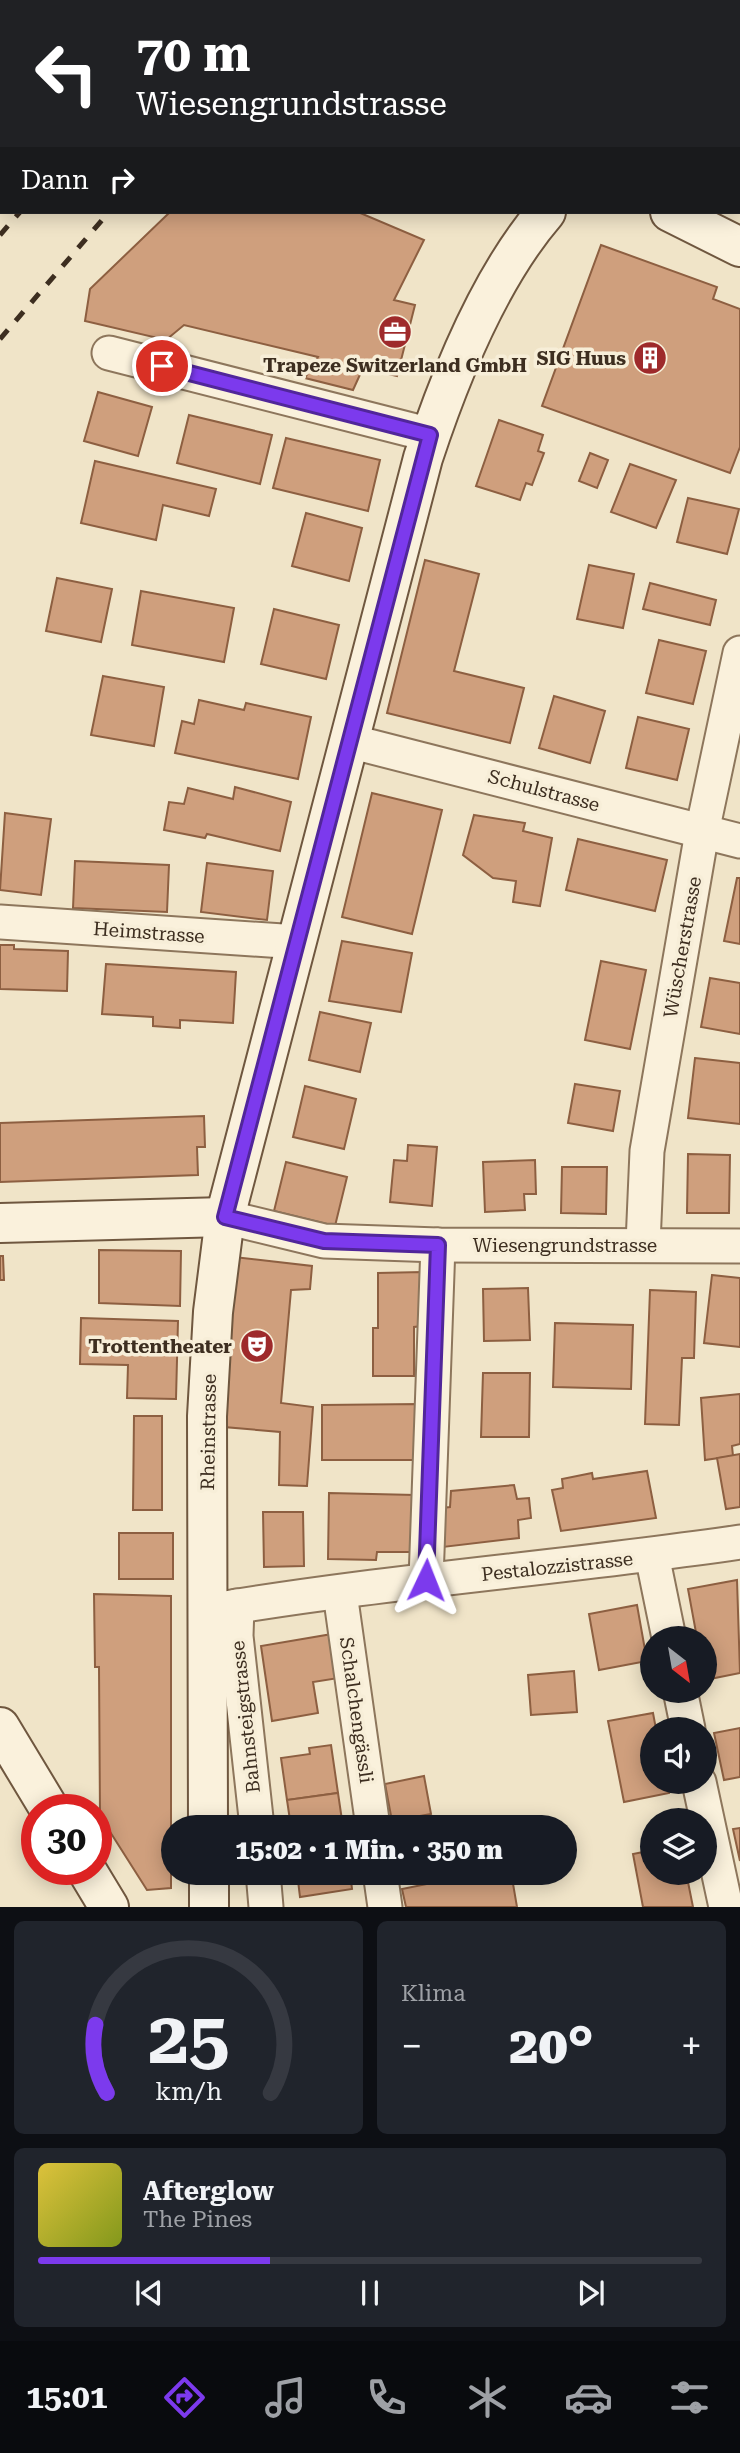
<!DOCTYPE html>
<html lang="de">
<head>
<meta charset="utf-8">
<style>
	:root { --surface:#171b24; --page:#20242c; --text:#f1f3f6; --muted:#9ea1a6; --line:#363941; --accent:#7c3aed }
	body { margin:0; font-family:"Roboto Serif",serif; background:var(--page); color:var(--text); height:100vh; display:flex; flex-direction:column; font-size:26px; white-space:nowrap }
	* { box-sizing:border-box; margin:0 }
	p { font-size:23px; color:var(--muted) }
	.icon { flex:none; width:38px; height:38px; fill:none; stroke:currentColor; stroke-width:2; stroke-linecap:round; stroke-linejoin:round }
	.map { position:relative; height:1907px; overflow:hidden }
	.side { display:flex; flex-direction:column; gap:14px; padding:14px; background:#0d0f14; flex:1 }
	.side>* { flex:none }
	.banner { position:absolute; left:0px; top:0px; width:740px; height:214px; box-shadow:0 4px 18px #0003; background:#202124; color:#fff; overflow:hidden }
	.needle { width:46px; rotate:149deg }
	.tools { position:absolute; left:640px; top:1626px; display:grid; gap:14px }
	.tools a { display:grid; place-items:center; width:77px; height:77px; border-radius:50%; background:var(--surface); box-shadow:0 4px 18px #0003; font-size:35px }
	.speed { position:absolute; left:21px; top:1794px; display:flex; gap:14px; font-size:35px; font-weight:700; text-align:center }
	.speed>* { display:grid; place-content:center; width:91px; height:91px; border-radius:50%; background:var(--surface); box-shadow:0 4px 18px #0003; line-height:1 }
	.speed .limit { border:10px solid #d22; background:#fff; color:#111 }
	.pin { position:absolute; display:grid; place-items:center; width:60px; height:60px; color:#fff; margin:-30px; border:4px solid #fff; border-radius:50%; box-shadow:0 2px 7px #0007 }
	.me { position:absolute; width:77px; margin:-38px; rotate:2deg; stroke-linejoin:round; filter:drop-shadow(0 0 5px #0008) }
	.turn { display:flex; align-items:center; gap:24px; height:147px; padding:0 21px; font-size:32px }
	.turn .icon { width:91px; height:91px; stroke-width:2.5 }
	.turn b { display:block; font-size:49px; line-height:60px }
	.then { display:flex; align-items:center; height:66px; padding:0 21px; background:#0003; gap:14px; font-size:26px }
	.big { font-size:52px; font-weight:800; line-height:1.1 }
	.side .widget { flex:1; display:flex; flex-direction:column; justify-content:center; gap:10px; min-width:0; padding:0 24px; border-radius:10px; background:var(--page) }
	.side .dial { align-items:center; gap:0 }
	.dial svg { height:182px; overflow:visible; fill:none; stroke:var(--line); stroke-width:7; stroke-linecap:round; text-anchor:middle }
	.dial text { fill:var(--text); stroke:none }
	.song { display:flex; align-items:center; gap:21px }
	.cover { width:84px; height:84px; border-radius:10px; background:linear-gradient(135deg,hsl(50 70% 55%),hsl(70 70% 35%)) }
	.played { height:7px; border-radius:4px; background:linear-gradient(90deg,var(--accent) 35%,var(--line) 35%) }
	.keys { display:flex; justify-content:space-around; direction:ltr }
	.heat { display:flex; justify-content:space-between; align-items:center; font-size:38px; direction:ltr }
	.side .tiles { flex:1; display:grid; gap:14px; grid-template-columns:1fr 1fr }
	.widget:last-child { grid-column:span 2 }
	.trip { position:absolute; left:161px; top:1815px; width:416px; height:70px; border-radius:35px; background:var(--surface); box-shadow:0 4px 18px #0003; font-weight:800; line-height:70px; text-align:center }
	.tab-bar { display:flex; height:112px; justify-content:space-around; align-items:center; background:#090b0e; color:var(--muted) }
	.tab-bar .icon { width:49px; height:49px }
	.tab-bar .selected { color:var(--accent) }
	.tab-bar b { font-size:32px; color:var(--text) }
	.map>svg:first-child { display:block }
</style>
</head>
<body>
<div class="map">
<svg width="740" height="1907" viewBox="0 0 740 1907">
	<rect width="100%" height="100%" fill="#f0e4c8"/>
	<g fill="#cf9f7d" stroke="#8d5f41" stroke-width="2">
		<polygon points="0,0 91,0 2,2 2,118"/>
		<polygon points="728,0 740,0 740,204 738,2 726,2"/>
		<polygon points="170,212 358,212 424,240 394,300 415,305 397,376 363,368 353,390 305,378 318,357 184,325 166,340 85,321 90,289"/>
		<polygon points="601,245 717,287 713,299 740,309 740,447 730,473 542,406"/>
		<polygon points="98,392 152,407 138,456 84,441"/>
		<polygon points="189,415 272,435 260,484 177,463"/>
		<polygon points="499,420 543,435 538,451 544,453 532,485 526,483 520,500 476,486"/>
		<polygon points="286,438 380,460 368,511 273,488"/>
		<polygon points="590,453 608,460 597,488 579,481"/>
		<polygon points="95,461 216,489 209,516 163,505 156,540 81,523"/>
		<polygon points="630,464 676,480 656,528 611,512"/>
		<polygon points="688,498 739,509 727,554 677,542"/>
		<polygon points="306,513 362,528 349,581 292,566"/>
		<polygon points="425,560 479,574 454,671 524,688 510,743 387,713"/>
		<polygon points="589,565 634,574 623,628 577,619"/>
		<polygon points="57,578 112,589 101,642 46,631"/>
		<polygon points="650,583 716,600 710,625 643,609"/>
		<polygon points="141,591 234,608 224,662 132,645"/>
		<polygon points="274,609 339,625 326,679 261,664"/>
		<polygon points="659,640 706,651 693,704 646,693"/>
		<polygon points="103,676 164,687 154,746 91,735"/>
		<polygon points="554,696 605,711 590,763 539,748"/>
		<polygon points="199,700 244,710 246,703 311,717 298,779 175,753 182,721 194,724"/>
		<polygon points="638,717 689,729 677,780 626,768"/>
		<polygon points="235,787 291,802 280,851 207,834 205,838 164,830 169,802 184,804 188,788 233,799"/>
		<polygon points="372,793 442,810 412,934 342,917"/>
		<polygon points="5,813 51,819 41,895 0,890"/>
		<polygon points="474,815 525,823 523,831 552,838 540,906 513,902 516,881 493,878 463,855"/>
		<polygon points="578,839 667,860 655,911 566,890"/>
		<polygon points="75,861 169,865 167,912 73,908"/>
		<polygon points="207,863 273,871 267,920 201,912"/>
		<polygon points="737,878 740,878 740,944 724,941"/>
		<polygon points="342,941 412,953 401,1012 329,1001"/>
		<polygon points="0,945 14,945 14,949 68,951 67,991 0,989"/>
		<polygon points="601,961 646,970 630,1049 585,1040"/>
		<polygon points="106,964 236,972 233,1023 180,1020 180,1028 153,1026 153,1017 102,1014"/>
		<polygon points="710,978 740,983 740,1034 701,1027"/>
		<polygon points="320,1012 371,1023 360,1072 309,1060"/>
		<polygon points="695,1058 740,1063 740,1124 688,1118"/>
		<polygon points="575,1084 620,1091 613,1131 568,1123"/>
		<polygon points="305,1086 356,1099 344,1149 293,1137"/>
		<polygon points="204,1116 205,1147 197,1147 198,1175 0,1182 0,1123"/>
		<polygon points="408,1145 437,1147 432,1206 390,1202 394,1160 407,1161"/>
		<polygon points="688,1154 730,1155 729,1213 687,1213"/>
		<polygon points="535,1160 536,1194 524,1194 525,1210 485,1212 483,1162"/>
		<polygon points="286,1162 347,1177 335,1226 274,1211"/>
		<polygon points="562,1167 607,1167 606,1214 561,1213"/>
		<polygon points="99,1250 181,1251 180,1306 99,1303"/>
		<polygon points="0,1256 3,1256 4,1280 0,1280"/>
		<polygon points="234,1257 312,1266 310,1289 291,1290 281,1403 313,1407 307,1486 279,1485 280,1432 224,1427"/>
		<polygon points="422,1272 423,1326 414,1327 414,1376 373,1376 373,1328 378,1328 378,1273"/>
		<polygon points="712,1275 740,1278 740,1347 704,1343"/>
		<polygon points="528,1288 530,1340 484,1341 483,1289"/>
		<polygon points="650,1290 696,1292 694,1358 682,1358 679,1425 645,1424"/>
		<polygon points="81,1318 178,1321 176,1399 127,1398 128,1365 80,1364"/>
		<polygon points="555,1323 633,1325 631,1389 553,1387"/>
		<polygon points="483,1373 530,1373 529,1437 481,1437"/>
		<polygon points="740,1394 740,1444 732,1446 733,1456 705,1460 701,1398"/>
		<polygon points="419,1404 419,1460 322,1460 322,1405"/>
		<polygon points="134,1416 162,1416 162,1510 133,1510"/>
		<polygon points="740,1454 740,1507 726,1509 717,1458"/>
		<polygon points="647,1471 656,1518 561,1531 552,1490 563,1488 562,1479 592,1473 593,1479"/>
		<polygon points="514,1485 517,1499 529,1498 531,1518 518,1520 519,1538 443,1547 441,1508 450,1507 451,1491"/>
		<polygon points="329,1493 415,1495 414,1552 377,1552 376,1560 328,1559"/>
		<polygon points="263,1512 303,1512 304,1566 264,1567"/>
		<rect x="119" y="1533" width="54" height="46"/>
		<polygon points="737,1580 740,1673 705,1680 705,1638 697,1638 688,1589"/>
		<polygon points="94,1594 171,1596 171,1888 147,1890 100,1816 99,1667 95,1667"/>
		<polygon points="637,1605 647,1661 599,1670 589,1614"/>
		<polygon points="338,1633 345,1677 313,1682 318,1713 272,1721 261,1646"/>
		<polygon points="574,1671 577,1712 531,1715 528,1675"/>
		<polygon points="653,1713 656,1729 653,1729 653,1782 667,1782 669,1793 624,1802 608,1721"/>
		<polygon points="740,1728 740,1777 724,1780 714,1733"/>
		<polygon points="331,1745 338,1793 287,1800 281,1758 310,1754 309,1748"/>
		<polygon points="424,1776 431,1814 392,1821 385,1784"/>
		<polygon points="338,1793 343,1827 291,1827 287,1800"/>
		<polygon points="740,1828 740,1861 733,1829"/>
		<polygon points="653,1850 653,1872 686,1872 693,1907 643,1907 633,1854"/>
		<polygon points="297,1872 350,1872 352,1889 300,1897"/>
		<polygon points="486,1872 511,1872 517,1907 406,1907 402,1889"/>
	</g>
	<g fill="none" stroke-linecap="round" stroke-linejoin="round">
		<g stroke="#8d765c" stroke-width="21">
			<g id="lane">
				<polyline points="111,2 111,0"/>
				<polyline points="1,138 2,138"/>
			</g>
		</g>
		<g stroke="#8d765c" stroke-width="37">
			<g id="street">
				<polyline points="109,353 431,435"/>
				<polyline points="349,741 740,841"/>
				<polyline points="0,922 298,942"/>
				<polyline points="225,1217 324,1241 438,1245 740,1246"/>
				<polyline points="643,1244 647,1151 702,832 740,653"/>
				<polyline points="652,1555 669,1638"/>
				<polyline points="426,1580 438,1245"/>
				<polyline points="340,1593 373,1827"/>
				<polyline points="237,1606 236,1636 257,1827"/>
				<path d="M 208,1611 C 384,1581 563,1568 740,1542"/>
				<polyline points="680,1690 688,1729"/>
				<polyline points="699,1782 726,1907"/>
				<polyline points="263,1872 266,1907"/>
				<polyline points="380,1872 385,1907"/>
			</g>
		</g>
		<g stroke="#6f573f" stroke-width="42">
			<g id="secondary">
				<polyline points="670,212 740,247"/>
				<polyline points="0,1223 225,1217"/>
				<polyline points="0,1727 50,1810"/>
				<path d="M 208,1827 L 207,1416 L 213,1312 L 225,1217 L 423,458 C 450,376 489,278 546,212"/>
				<polyline points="86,1869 109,1907"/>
				<polyline points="209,1872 209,1907"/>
			</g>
		</g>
		<use href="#lane" stroke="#faf1dc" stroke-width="18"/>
		<use href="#street" stroke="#faf1dc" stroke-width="33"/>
		<use href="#secondary" stroke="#faf1dc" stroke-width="38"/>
		<g stroke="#3d2e20" stroke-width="5" stroke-dasharray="12 12" stroke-linecap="butt">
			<polyline points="256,2 259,0"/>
			<polyline points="386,2 389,0"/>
			<polyline points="0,235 20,212"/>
			<polyline points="0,339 109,212"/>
		</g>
	</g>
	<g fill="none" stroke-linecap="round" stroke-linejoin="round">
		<g stroke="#51269a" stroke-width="18">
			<polyline id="route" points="162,366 430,435 225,1217 324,1241 438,1245 426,1580"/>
		</g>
		<use href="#route" stroke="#7c3aed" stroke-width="12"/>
	</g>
	<defs>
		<g id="office-disc" transform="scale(1.75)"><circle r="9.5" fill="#9e2a2b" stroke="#f7eed8"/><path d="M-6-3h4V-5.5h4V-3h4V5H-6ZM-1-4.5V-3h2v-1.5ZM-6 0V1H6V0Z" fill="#fff"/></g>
		<g id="building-disc" transform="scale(1.75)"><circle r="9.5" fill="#9e2a2b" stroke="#f7eed8"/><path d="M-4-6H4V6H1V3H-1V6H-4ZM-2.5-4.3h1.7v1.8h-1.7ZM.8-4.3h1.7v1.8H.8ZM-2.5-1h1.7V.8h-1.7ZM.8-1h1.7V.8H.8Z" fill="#fff"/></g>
		<g id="theatre-disc" transform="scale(1.75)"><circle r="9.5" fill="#9e2a2b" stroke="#f7eed8"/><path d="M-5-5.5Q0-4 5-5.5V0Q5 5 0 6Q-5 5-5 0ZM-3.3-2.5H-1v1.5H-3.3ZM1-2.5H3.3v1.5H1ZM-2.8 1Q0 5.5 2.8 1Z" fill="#fff"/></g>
	</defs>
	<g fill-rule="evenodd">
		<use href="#office-disc" x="395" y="332"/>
		<use href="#building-disc" x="650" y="358"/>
		<use href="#theatre-disc" x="257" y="1346"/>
	</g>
	<g text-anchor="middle" stroke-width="7" stroke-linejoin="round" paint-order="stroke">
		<g font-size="19" font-weight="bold" fill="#3d2e20" stroke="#f7eed8" text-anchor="end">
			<text x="626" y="365">SIG Huus</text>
			<text x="395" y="372" text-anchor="middle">Trapeze Switzerland GmbH</text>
			<text x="232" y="1353">Trottentheater</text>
		</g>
		<g font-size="19" fill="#3d2e20" stroke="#f7eed8">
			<text transform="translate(544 790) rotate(15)" y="7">Schulstrasse</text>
			<text transform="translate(149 932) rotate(4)" y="7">Heimstrasse</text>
			<text transform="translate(682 947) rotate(-80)" y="7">Wüscherstrasse</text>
			<text x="565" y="1252">Wiesengrundstrasse</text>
			<text transform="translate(208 1432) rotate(-89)" y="7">Rheinstrasse</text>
			<text transform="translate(557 1566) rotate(-6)" y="7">Pestalozzistrasse</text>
			<text transform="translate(357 1710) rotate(82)" y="7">Schalchengässli</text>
			<text transform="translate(245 1717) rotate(-96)" y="7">Bahnsteigstrasse</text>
		</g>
	</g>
</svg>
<div class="tools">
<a><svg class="needle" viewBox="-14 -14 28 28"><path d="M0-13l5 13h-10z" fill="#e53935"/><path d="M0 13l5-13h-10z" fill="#9ea1a6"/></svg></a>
<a><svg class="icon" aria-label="sound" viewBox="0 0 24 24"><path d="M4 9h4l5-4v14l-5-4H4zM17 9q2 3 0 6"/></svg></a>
<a><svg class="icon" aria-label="layers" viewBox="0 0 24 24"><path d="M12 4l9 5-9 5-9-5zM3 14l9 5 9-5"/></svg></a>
</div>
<div class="speed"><div class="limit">30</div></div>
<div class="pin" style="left:162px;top:366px;background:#d93025"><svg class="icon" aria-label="arrive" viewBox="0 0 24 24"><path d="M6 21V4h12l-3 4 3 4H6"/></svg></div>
<svg class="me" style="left:426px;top:1580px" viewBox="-20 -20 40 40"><path d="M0-17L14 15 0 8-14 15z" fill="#7c3aed" stroke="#fff" stroke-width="4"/></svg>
<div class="trip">15:02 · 1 Min. · 350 m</div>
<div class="banner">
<div class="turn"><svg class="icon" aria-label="left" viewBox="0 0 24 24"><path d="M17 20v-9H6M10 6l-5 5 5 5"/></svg><div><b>70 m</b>Wiesengrundstrasse</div></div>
<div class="then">Dann<svg class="icon" aria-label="right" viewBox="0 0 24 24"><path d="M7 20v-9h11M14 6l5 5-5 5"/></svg></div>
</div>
</div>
<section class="side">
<div class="tiles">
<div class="widget dial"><svg viewBox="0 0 100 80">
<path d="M14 69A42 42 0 1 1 86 69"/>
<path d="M14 69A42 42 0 0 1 9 39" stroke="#7c3aed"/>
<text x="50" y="56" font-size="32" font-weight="700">25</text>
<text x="50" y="72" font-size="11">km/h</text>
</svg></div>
<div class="widget"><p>Klima</p>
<div class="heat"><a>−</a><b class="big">20°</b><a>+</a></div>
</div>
<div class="widget">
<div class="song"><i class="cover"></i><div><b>Afterglow</b><p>The Pines</p></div></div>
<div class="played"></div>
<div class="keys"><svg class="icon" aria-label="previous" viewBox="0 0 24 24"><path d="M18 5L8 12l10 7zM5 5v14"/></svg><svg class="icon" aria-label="pause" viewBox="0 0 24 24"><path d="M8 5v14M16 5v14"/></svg><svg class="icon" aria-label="next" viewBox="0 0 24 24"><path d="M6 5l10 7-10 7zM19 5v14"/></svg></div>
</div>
</div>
</section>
<nav class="tab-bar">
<b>15:01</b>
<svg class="icon selected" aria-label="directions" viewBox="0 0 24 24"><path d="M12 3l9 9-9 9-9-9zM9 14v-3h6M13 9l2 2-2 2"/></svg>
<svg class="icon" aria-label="music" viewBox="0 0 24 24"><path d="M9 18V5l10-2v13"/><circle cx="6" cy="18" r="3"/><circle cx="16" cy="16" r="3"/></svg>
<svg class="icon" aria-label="phone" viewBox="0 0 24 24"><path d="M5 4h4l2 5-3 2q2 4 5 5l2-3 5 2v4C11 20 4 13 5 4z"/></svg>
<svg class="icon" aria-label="climate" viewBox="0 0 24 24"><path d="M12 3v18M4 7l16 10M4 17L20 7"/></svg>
<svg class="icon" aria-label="car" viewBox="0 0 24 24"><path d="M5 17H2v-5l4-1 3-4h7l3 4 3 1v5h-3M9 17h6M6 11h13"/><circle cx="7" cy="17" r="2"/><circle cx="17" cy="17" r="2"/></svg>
<svg class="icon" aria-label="filters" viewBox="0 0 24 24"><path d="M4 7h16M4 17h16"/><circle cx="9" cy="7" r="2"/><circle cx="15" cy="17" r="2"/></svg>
</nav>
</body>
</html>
